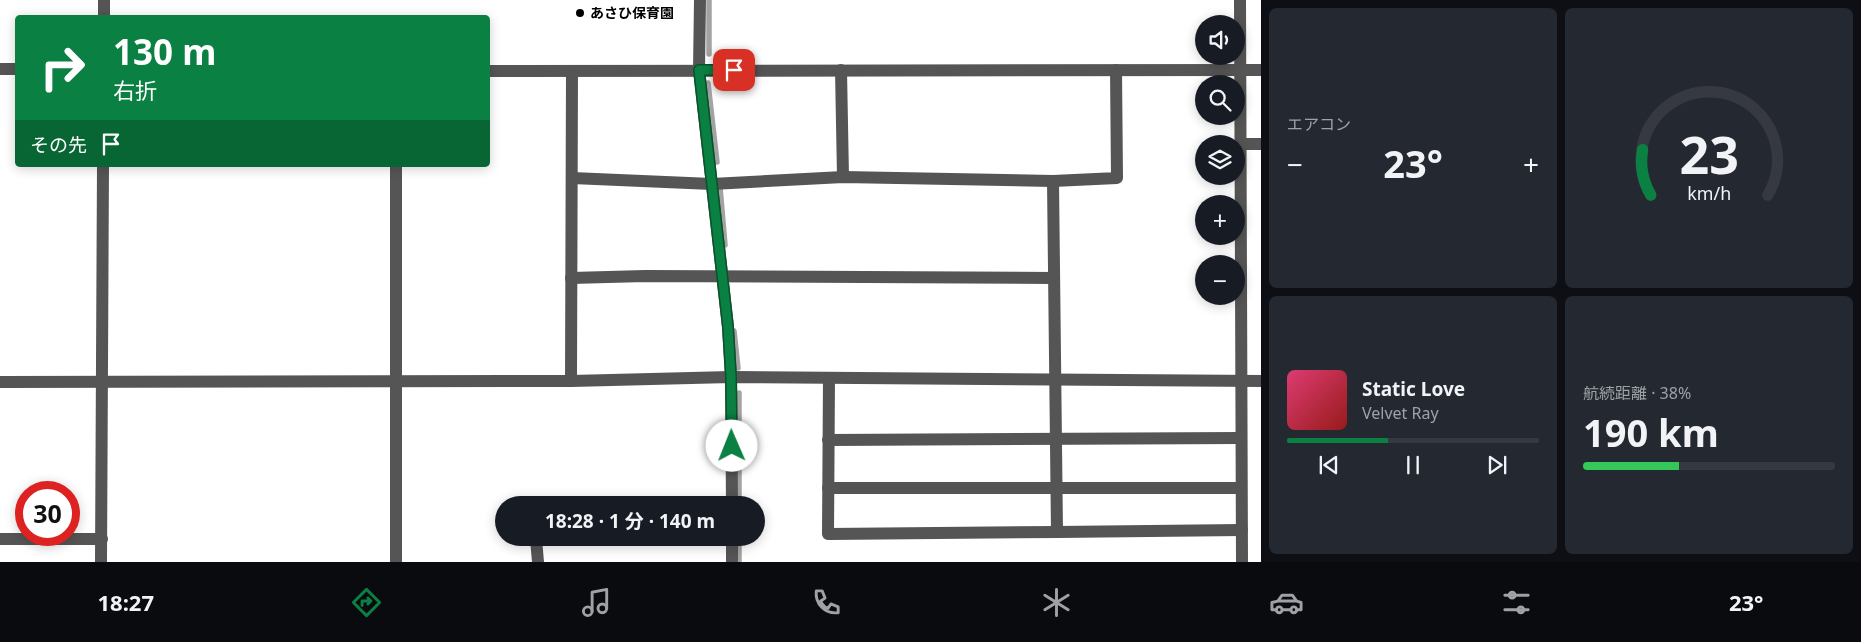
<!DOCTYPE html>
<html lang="ja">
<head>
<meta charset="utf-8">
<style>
	:root { --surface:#171b24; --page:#242831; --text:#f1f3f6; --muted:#9ea1a6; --line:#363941; --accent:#0b8043 }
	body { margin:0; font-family:"Noto Sans","Noto Sans JP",sans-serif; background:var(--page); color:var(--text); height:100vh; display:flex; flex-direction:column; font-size:19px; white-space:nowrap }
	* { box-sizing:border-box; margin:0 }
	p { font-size:16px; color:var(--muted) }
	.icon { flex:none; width:28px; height:28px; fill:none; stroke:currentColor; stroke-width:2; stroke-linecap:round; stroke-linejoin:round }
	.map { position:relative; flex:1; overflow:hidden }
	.details { display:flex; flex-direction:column; gap:8px; padding:8px; background:#0d0f14; width:600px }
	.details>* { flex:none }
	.top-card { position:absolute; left:15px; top:15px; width:475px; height:152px; border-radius:5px; box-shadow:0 2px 12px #0003; background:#0b8043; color:#fff; overflow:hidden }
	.fabs { position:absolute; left:1195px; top:15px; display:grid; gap:10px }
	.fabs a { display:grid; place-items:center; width:50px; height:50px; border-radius:50%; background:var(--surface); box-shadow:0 2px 12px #0003; font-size:25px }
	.speed { position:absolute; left:15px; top:481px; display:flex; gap:10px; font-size:25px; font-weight:700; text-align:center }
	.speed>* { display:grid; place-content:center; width:65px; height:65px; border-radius:50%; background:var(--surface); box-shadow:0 2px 12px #0003; line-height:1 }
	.speed .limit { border:8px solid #d22; background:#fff; color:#111 }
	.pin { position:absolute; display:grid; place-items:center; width:42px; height:42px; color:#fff; margin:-21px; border-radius:10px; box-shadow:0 2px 8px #0006 }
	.me { position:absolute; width:55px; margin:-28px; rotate:359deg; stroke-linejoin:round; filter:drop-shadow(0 0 4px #0008) }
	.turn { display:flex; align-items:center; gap:18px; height:105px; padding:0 15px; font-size:22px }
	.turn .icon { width:65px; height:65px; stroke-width:2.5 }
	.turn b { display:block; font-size:35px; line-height:42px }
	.then { display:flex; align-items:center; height:48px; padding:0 15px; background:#0003; gap:10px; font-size:19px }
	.big { font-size:38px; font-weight:700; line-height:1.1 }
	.details .card { flex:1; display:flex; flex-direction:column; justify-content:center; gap:8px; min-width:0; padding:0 18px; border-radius:8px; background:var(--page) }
	.details .dial { align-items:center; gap:0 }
	.dial svg { height:130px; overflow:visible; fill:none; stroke:var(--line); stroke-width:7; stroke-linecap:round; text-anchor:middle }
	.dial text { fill:var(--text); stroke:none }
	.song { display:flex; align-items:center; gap:15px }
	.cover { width:60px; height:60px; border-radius:8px; background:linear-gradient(135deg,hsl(340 70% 55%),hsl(0 70% 35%)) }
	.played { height:5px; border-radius:2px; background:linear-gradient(90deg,var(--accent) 40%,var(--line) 40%) }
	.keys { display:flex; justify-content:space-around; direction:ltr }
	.heat { display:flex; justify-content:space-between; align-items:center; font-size:28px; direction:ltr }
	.charge { height:8px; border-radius:4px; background:linear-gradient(90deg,#34c759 38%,var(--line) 0) }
	.details .tiles { flex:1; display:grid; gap:8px; grid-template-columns:repeat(2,1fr) }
	.trip { position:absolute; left:495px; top:496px; width:270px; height:50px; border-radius:25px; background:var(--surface); box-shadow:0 2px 12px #0003; font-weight:700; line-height:50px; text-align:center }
	.menu { display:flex; height:80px; justify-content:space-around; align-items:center; background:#090b0e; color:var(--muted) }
	.menu .icon { width:35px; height:35px }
	.menu .selected { color:var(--accent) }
	.menu b { font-size:22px; color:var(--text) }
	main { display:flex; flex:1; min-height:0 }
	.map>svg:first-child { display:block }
</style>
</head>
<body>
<main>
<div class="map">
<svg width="1261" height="562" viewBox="0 0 1261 562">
	<rect width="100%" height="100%" fill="#fff"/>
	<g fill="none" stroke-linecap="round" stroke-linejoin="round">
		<g stroke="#a3a3a3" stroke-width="5.5">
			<polyline points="709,54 709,0"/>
			<polyline points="708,83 717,162"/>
			<polyline points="720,187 725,245"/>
			<polyline points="734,331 738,368"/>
			<polyline points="739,393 739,505"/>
			<polyline points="739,538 739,562"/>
		</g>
		<g stroke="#555" stroke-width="12">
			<polyline points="700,0 699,70 728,327 731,377 732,505"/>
			<polyline points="1240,0 1242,562"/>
			<polyline points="104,18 104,0"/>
			<polyline points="0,69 18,69"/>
			<polyline points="841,70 843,177"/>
			<polyline points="488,71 1261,70"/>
			<polyline points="1240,144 1261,144"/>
			<polyline points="572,178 712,184 843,177 1053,181 1117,178 1116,70"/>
			<polyline points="1053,181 1057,532 1242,530"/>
			<polyline points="571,278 645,276 1054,278"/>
			<polyline points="829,378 828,534 1057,532"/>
			<polyline points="571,381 572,71"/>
			<polyline points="0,382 571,381 731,377 1261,381"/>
			<polyline points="828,440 1241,438"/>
			<polyline points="828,488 1241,488"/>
			<polyline points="0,539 102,539"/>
			<polyline points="536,539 538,562"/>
			<polyline points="101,562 103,165"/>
			<polyline points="396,562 396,165"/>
			<polyline points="732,562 732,538"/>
		</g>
	</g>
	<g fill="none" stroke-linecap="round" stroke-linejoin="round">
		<g stroke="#07532c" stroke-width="12">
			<polyline id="route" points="732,446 731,377 728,327 699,70 734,70"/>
		</g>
		<use href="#route" stroke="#0b8043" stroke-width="9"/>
	</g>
	<circle fill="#000" stroke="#fff" stroke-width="2" cx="580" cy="13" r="5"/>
	<g text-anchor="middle" stroke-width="4.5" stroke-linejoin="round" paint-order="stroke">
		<g font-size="14" font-weight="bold" fill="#000" stroke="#fff" text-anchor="start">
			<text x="590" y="18">あさひ保育園</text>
		</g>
	</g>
</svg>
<div class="fabs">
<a><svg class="icon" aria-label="sound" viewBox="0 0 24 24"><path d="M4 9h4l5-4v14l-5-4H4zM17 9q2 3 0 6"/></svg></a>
<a><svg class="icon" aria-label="search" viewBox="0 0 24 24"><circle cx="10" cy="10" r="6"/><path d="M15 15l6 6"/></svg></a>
<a><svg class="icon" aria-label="layers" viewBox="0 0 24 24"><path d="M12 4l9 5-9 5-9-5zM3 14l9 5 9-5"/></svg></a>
<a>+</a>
<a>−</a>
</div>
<div class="speed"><div class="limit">30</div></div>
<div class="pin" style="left:734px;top:70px;background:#d93025"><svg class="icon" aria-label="arrive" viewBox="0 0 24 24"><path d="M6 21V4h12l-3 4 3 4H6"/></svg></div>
<svg class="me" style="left:732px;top:446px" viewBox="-20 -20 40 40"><circle r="19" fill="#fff"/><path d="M0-13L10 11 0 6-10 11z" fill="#0b8043"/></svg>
<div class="trip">18:28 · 1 分 · 140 m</div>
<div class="top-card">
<div class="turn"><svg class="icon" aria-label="right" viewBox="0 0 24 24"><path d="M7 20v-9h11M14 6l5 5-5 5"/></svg><div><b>130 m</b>右折</div></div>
<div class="then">その先<svg class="icon" aria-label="arrive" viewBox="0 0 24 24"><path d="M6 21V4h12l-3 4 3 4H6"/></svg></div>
</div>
</div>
<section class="details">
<div class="tiles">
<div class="card"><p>エアコン</p>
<div class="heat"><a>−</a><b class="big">23°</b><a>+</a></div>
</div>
<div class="card dial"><svg viewBox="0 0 100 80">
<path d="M14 69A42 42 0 1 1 86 69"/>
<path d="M14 69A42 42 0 0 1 9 41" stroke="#0b8043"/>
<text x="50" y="56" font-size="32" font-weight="700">23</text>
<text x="50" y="72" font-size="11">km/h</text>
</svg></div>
<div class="card">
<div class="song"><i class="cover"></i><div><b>Static Love</b><p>Velvet Ray</p></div></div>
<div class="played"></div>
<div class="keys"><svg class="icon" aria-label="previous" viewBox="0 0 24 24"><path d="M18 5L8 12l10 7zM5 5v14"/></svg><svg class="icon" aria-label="pause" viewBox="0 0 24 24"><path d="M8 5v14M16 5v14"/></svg><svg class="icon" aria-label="next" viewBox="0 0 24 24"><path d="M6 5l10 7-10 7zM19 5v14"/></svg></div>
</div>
<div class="card"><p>航続距離 · 38%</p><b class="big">190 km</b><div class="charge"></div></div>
</div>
</section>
</main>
<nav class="menu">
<b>18:27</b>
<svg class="icon selected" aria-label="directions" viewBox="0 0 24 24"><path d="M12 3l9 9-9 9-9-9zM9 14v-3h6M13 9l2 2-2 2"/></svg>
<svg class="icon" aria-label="music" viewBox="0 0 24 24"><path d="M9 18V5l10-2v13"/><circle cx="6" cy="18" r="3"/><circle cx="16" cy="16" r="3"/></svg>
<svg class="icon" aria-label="phone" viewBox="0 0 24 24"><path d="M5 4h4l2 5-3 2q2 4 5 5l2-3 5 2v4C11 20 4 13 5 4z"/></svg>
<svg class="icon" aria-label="climate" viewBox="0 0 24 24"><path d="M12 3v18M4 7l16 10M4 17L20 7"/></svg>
<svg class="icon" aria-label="car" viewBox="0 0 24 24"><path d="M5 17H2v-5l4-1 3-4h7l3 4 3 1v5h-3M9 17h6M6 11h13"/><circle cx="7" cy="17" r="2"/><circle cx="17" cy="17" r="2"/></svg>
<svg class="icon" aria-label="filters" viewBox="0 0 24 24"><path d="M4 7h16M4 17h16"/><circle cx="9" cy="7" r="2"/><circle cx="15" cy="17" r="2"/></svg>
<b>23°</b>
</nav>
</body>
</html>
